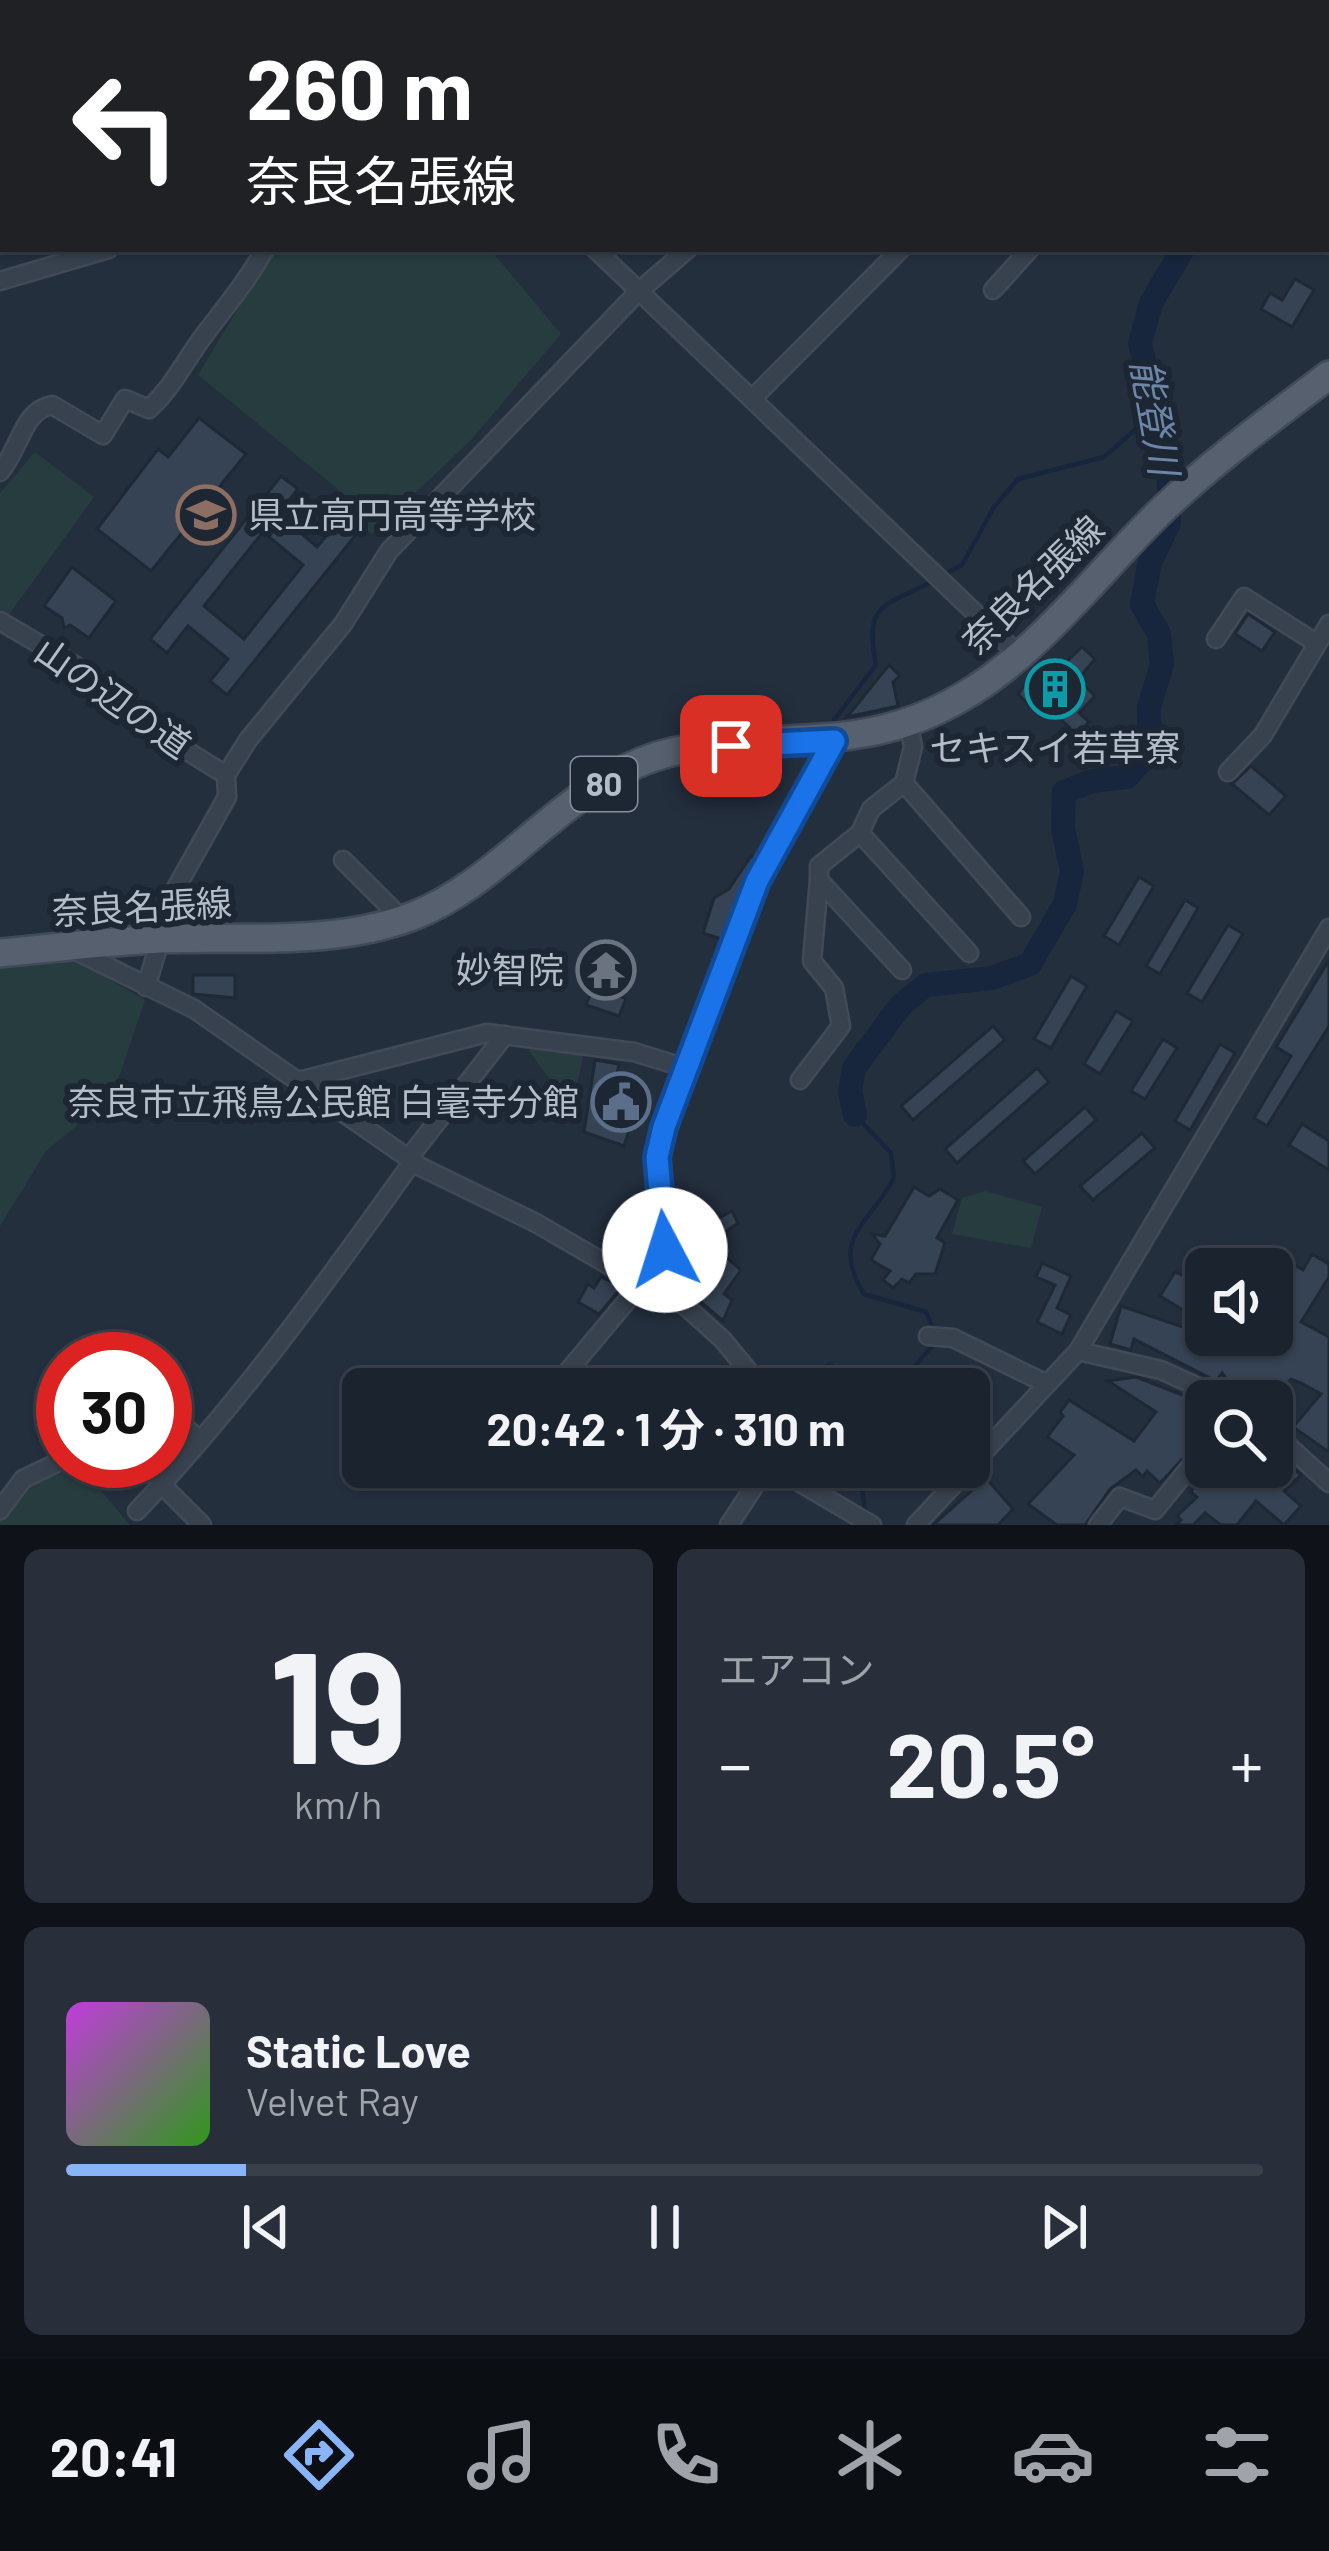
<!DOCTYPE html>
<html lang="ja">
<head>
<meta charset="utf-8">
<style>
	:root { --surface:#1b232e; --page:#282f3a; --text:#f1f3f6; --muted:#a0a4aa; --line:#39404a; --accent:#8ab4f8 }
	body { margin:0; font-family:Barlow,"Noto Sans JP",sans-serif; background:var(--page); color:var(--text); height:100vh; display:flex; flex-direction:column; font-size:45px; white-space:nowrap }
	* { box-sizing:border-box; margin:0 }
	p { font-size:39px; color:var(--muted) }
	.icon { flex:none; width:66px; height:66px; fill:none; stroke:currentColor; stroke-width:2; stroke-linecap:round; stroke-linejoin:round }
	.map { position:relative; height:1525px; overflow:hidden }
	.sheet { display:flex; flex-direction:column; gap:24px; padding:24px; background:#0f1319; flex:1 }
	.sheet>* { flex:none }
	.top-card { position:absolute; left:0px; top:0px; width:1329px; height:252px; box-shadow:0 3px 9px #0004,0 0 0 3px var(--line); background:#202124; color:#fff; overflow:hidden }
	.tools { position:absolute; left:1185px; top:1248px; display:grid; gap:24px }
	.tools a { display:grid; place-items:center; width:108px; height:108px; border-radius:18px; background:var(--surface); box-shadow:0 3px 9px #0004,0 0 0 3px var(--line); font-size:60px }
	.speed { position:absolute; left:36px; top:1332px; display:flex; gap:24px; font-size:60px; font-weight:700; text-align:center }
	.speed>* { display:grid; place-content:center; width:156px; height:156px; border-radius:50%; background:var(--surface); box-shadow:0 3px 9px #0004,0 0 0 3px var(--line); line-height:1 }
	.speed .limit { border:18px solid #d22; background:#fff; color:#111 }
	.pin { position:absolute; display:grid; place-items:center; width:102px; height:102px; color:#fff; margin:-51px; border-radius:24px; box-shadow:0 6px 18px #0006 }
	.me { position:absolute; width:132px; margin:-66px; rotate:355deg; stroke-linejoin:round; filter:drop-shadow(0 0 9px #0008) }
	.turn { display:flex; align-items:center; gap:42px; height:252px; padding:0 48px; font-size:54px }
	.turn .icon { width:156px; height:156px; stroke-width:2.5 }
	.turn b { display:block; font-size:84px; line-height:102px }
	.big { font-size:90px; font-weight:700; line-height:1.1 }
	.sheet .card { flex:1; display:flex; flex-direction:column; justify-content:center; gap:18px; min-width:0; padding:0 42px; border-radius:18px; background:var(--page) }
	.sheet .dial { align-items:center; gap:0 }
	.dial b { font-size:156px; line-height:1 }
	.song { display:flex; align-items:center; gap:36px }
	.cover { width:144px; height:144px; border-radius:18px; background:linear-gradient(135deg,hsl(290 70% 55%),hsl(110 70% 35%)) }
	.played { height:12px; border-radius:6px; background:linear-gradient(90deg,var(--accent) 15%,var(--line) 15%) }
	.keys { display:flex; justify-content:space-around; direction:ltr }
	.heat { display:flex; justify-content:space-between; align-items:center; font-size:66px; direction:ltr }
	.sheet .tiles { flex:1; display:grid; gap:24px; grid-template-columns:1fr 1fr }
	.card:last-child { grid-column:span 2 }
	.trip { position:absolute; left:342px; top:1368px; width:648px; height:120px; border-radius:18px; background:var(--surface); box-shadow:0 3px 9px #0004,0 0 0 3px var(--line); font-weight:700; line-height:120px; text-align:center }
	.dock { display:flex; height:192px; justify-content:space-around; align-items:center; background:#0b0e12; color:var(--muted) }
	.dock .icon { width:84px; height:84px }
	.dock .current { color:var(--accent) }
	.dock b { font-size:54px; color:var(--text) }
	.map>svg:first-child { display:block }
</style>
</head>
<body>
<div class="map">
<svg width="1329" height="1525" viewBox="0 0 1329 1525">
	<rect width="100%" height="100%" fill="#242f3e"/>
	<g fill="#263c3f">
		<polygon points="274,249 490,249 561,334 470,441 372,534 331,502 339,490 198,375"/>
		<polygon points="35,452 94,497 8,616 0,609 0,493"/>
		<polygon points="68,956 145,1000 118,1080 92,1113 46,1151 0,1226 0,963"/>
		<polygon points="530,1044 584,1052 574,1099 564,1099 529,1051"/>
		<polygon points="985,1191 1042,1207 1031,1248 952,1234 962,1198"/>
		<polygon points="80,1466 130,1525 0,1525 0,1516 26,1487"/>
	</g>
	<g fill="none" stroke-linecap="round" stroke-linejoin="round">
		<g stroke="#17263c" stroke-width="4.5">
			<polyline points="944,575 962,565 994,507 1018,479 1104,457 1153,414"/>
			<path d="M 834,720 L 876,665 C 863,600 886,607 935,580"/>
			<path d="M 855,1115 L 891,1153 L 894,1178 C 867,1227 830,1238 864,1294 L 926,1312 L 934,1332"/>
			<polyline points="895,1389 934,1344"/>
			<polyline points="860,1467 865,1513"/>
		</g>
		<g stroke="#17263c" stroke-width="24">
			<polyline points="1326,3 1328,0"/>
			<polyline points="855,1115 850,1091 854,1068 901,1005 926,985 992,978 1030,964 1065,904 1072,871 1063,829 1064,792 1092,781 1127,777 1150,751 1149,707 1162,665 1159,634 1142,604 1150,562 1169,523 1169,473 1140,343 1151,303 1183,249"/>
		</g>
	</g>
	<g fill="#364354" stroke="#1f2835" stroke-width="3" fill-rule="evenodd">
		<polygon points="1295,279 1314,290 1292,327 1261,309 1270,293 1282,300"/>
		<polygon points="199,418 246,454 151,571 97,529 158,449 168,457"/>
		<path d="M 281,476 L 298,489 L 278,514 L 317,547 L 342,517 L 359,531 L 227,695 L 210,681 L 228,659 L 188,626 L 167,653 L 150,639 ZM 263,532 L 303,565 L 244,639 L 204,606 Z"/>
		<polygon points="72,567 116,601 89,638 70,625 64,628 62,618 44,606"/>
		<polygon points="1033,576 1045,589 1008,627 996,615"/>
		<polygon points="1248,614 1275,632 1262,651 1235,634"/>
		<polygon points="1082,647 1095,659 1078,679 1095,696 1079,713 1089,722 1076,734 1048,707 1040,716 1018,694 1036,669 1047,680"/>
		<polygon points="889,665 900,676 893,682 898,706 847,717"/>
		<polygon points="1251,766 1286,796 1269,815 1232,784"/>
		<polygon points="751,856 755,859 721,939 703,933 714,898 729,889"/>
		<polygon points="1139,877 1154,886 1119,945 1104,936"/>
		<polygon points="1185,900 1198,908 1160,974 1146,966"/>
		<polygon points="1228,925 1243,934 1202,1002 1187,993"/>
		<polygon points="602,951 626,963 612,992 626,999 619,1016 586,1005 595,983 588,980"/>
		<polygon points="1329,960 1329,1026 1267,1126 1254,1118 1291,1056 1276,1047"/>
		<polygon points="193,975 235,975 235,998 193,994"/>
		<polygon points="1071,976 1087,986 1051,1048 1034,1039"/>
		<polygon points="1116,1011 1133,1021 1100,1074 1084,1064"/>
		<polygon points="993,1026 1005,1040 913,1120 901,1106"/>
		<polygon points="1163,1039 1177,1048 1145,1099 1131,1091"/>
		<polygon points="1220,1044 1235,1053 1190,1130 1175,1121"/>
		<polygon points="595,1060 619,1064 611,1104 635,1113 624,1146 584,1132"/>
		<polygon points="1037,1068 1049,1082 957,1163 945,1149"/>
		<polygon points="1085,1107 1096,1120 1035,1174 1023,1161"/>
		<polygon points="1302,1124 1329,1141 1329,1170 1289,1145"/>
		<polygon points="1142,1133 1155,1148 1093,1200 1080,1186"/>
		<polygon points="914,1187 929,1196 940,1189 958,1200 937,1238 945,1243 935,1274 916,1274 909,1283 902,1279 893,1288 883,1280 890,1271 871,1260 880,1244 872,1234 885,1236"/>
		<polygon points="694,1209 713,1221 732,1211 738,1223 709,1244 698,1229 694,1236 683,1229"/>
		<polygon points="1266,1248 1303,1270 1312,1254 1329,1264 1329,1277 1301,1322 1329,1337 1329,1452 1293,1427 1321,1394 1301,1383 1291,1379 1271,1400 1253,1383 1236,1390 1222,1373 1216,1381 1134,1339 1131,1350 1110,1344 1121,1306 1204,1334 1228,1351 1239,1335 1272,1335 1272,1269 1253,1269"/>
		<polygon points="718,1250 741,1270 724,1294 732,1300 723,1321 682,1286"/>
		<polygon points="1042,1263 1071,1276 1057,1308 1071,1315 1062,1334 1037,1322 1055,1285 1036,1277"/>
		<polygon points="1175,1272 1206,1286 1206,1324 1160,1296"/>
		<polygon points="601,1277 622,1287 599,1314 578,1302 588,1284 594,1288"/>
		<polygon points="829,1363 872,1389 813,1389"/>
		<polygon points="1136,1377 1198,1401 1206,1408 1206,1434 1160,1483 1147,1471 1143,1477 1136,1470 1110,1489 1085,1525 1057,1525 1028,1504 1074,1455 1047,1437 1063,1416 1060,1412 1069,1400 1134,1441 1156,1412 1108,1381"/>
		<polygon points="1272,1448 1301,1475 1284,1491 1301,1506 1284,1525 1256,1501 1237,1525 1221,1525 1205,1513 1193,1525 1176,1525 1181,1520 1177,1516 1197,1497 1191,1492 1206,1467 1246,1467 1255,1475 1272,1467"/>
		<polygon points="986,1478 1013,1509 998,1525 933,1525"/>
	</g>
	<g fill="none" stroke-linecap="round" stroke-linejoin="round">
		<g stroke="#414a57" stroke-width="21">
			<g id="street">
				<polyline points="359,0 362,3"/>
				<polyline points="664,0 667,3"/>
				<polyline points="954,0 957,3"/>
				<polyline points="680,3 683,0"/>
				<polyline points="916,3 920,0"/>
				<polyline points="1326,27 1329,24"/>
				<polyline points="595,249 1019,655"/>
				<polyline points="0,281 109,249"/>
				<polyline points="993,290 1030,249"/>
				<polyline points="752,399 901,249"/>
				<path d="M 0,472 C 21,447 22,411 52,405 L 103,435 L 125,399 L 149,409 C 174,386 185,360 205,334 C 227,305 247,281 265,249"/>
				<polyline points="0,621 90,674 129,715 226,775"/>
				<polyline points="1216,639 1244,597 1316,643"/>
				<polyline points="909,724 913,747 904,783 1021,917"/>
				<polyline points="1228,772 1263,735 1329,624"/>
				<polyline points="904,783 871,809 860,833 969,953"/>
				<polyline points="860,833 819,866 819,880 902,970"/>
				<polyline points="343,860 402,919"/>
				<polyline points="68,947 194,1009 421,1167 536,1223 641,1284"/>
				<polyline points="146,987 176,888 227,797 226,775 248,740 343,624 389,551 638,292 688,249"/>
				<polyline points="800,1080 841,1026 834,988 812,961 819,880"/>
				<polyline points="299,1081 487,1033 634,1052 686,1068"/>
				<path d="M 654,1278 C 673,1230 653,1178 664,1127 L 757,881 L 834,741"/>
				<polyline points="928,1336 953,1338 1047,1384"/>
				<polyline points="1078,1351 1161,1370 1229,1401"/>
				<polyline points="564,1376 641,1284 654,1278 723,1340 763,1389"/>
				<polyline points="165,1413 200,1439"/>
				<polyline points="1272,1431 1329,1483"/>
				<polyline points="773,1467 872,1525"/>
				<polyline points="162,1485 202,1525"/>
				<polyline points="0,1510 23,1479 63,1460"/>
				<path d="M 137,1511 C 236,1407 324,1286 408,1168 L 411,1155 L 505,1035"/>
				<polyline points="729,1525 767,1467"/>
				<polyline points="916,1525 1078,1351 1329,928"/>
				<polyline points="1098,1525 1120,1497 1155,1510 1206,1447"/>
			</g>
		</g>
		<g stroke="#414a57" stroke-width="28">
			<g id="secondary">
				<polyline points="1192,0 1195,3"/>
				<polyline points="1326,138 1329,141"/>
			</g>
		</g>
		<g stroke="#414a57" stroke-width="32">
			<path id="primary" d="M 0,953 C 54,948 108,941 162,939 C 246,936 334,946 413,916 C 508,879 571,775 672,752 C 780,728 858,758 962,697 C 1039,653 1097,573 1160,512 C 1213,461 1271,419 1329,375"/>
		</g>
		<use href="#street" stroke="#38414e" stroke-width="16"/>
		<use href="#secondary" stroke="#465061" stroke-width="24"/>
		<use href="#primary" stroke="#56606e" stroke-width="27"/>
	</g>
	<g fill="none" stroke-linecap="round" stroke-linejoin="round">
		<g stroke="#114b97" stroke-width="30">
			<polyline id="route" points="665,1250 657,1157 664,1127 757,881 834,741 731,746"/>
		</g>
		<use href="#route" stroke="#1a73e8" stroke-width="21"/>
	</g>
	<defs>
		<g id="school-ring" transform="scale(3)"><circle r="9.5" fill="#1d2633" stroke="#8d6e63" stroke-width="1.5"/><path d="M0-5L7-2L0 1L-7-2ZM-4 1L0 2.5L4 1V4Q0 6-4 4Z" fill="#8d6e63"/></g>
		<g id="building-ring" transform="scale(3)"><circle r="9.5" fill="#1d2633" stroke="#0f9aa8" stroke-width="1.5"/><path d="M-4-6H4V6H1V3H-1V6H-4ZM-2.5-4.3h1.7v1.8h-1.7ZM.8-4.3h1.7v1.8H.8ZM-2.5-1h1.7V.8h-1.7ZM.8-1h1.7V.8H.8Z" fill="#0f9aa8"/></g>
		<g id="temple-ring" transform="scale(3)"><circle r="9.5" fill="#1d2633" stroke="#6b7280" stroke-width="1.5"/><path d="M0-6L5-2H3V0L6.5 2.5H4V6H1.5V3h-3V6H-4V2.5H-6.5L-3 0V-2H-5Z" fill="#6b7280"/></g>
		<g id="civic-ring" transform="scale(3)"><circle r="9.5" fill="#1d2633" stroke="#5c6f8a" stroke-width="1.5"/><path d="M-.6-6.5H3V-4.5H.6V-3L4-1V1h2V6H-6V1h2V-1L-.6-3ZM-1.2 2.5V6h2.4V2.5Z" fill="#5c6f8a"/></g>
	</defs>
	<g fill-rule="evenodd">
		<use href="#school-ring" x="206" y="515"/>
		<use href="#building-ring" x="1055" y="689"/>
		<use href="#temple-ring" x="606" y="970"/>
		<use href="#civic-ring" x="621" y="1102"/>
	</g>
	<g text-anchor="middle" stroke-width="12" stroke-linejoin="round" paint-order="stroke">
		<rect fill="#1d2633" stroke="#878f9c" stroke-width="3" x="571" y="757" width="66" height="54" rx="9"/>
		<g font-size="33" font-weight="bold" fill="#b4bcc9">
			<text x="604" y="796">80</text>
		</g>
		<g font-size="36" fill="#b4bcc9" stroke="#1d2633" text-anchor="end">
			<text x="248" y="528" text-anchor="start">県立高円高等学校</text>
			<text x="1055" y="761" text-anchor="middle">セキスイ若草寮</text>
			<text x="564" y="983">妙智院</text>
			<text x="579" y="1115">奈良市立飛鳥公民館 白毫寺分館</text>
		</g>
		<g font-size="36" fill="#b4bcc9" stroke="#1d2633">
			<text transform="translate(1033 585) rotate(-44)" y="13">奈良名張線</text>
			<text transform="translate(113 698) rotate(35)" y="13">山の辺の道</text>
			<text transform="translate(142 907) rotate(-3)" y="13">奈良名張線</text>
		</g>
		<g font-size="39" font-style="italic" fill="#6d86a8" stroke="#1d2633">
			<text transform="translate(1155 417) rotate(80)" y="14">能登川</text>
		</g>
	</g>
</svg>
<div class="tools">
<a><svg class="icon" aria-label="sound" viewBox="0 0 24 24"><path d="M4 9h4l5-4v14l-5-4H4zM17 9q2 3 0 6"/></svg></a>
<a><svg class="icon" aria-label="search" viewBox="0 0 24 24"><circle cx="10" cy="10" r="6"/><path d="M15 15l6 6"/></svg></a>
</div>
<div class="speed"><div class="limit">30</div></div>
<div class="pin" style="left:731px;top:746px;background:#d93025"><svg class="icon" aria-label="arrive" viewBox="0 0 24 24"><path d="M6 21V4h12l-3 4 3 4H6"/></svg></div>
<svg class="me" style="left:665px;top:1250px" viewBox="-20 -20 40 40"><circle r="19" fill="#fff"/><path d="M0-13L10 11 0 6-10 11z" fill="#1a73e8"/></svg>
<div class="trip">20:42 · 1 分 · 310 m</div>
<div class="top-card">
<div class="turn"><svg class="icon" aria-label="left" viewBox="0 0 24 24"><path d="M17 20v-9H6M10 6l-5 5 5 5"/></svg><div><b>260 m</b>奈良名張線</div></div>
</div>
</div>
<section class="sheet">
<div class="tiles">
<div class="card dial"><b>19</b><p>km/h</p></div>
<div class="card"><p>エアコン</p>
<div class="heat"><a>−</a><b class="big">20.5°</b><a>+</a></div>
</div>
<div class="card">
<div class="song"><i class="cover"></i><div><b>Static Love</b><p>Velvet Ray</p></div></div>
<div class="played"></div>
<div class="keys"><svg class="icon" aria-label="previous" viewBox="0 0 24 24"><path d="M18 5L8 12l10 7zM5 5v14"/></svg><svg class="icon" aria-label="pause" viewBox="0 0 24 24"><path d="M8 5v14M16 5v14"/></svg><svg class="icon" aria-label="next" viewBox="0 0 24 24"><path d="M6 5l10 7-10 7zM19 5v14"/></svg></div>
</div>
</div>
</section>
<nav class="dock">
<b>20:41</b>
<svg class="icon current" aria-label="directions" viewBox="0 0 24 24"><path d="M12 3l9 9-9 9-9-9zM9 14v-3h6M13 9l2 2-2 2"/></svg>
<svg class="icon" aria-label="music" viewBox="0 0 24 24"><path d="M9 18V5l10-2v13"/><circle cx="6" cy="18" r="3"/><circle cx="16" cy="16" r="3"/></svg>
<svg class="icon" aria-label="phone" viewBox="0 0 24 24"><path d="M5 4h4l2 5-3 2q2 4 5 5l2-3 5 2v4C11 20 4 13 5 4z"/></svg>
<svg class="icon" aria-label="climate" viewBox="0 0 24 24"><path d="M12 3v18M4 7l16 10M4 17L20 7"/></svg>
<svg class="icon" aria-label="car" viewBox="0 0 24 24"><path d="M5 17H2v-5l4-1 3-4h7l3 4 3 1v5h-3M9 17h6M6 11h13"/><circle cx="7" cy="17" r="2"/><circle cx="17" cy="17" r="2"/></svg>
<svg class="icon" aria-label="filters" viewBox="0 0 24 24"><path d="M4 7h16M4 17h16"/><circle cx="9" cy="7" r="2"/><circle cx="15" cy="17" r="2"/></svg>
</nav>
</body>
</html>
